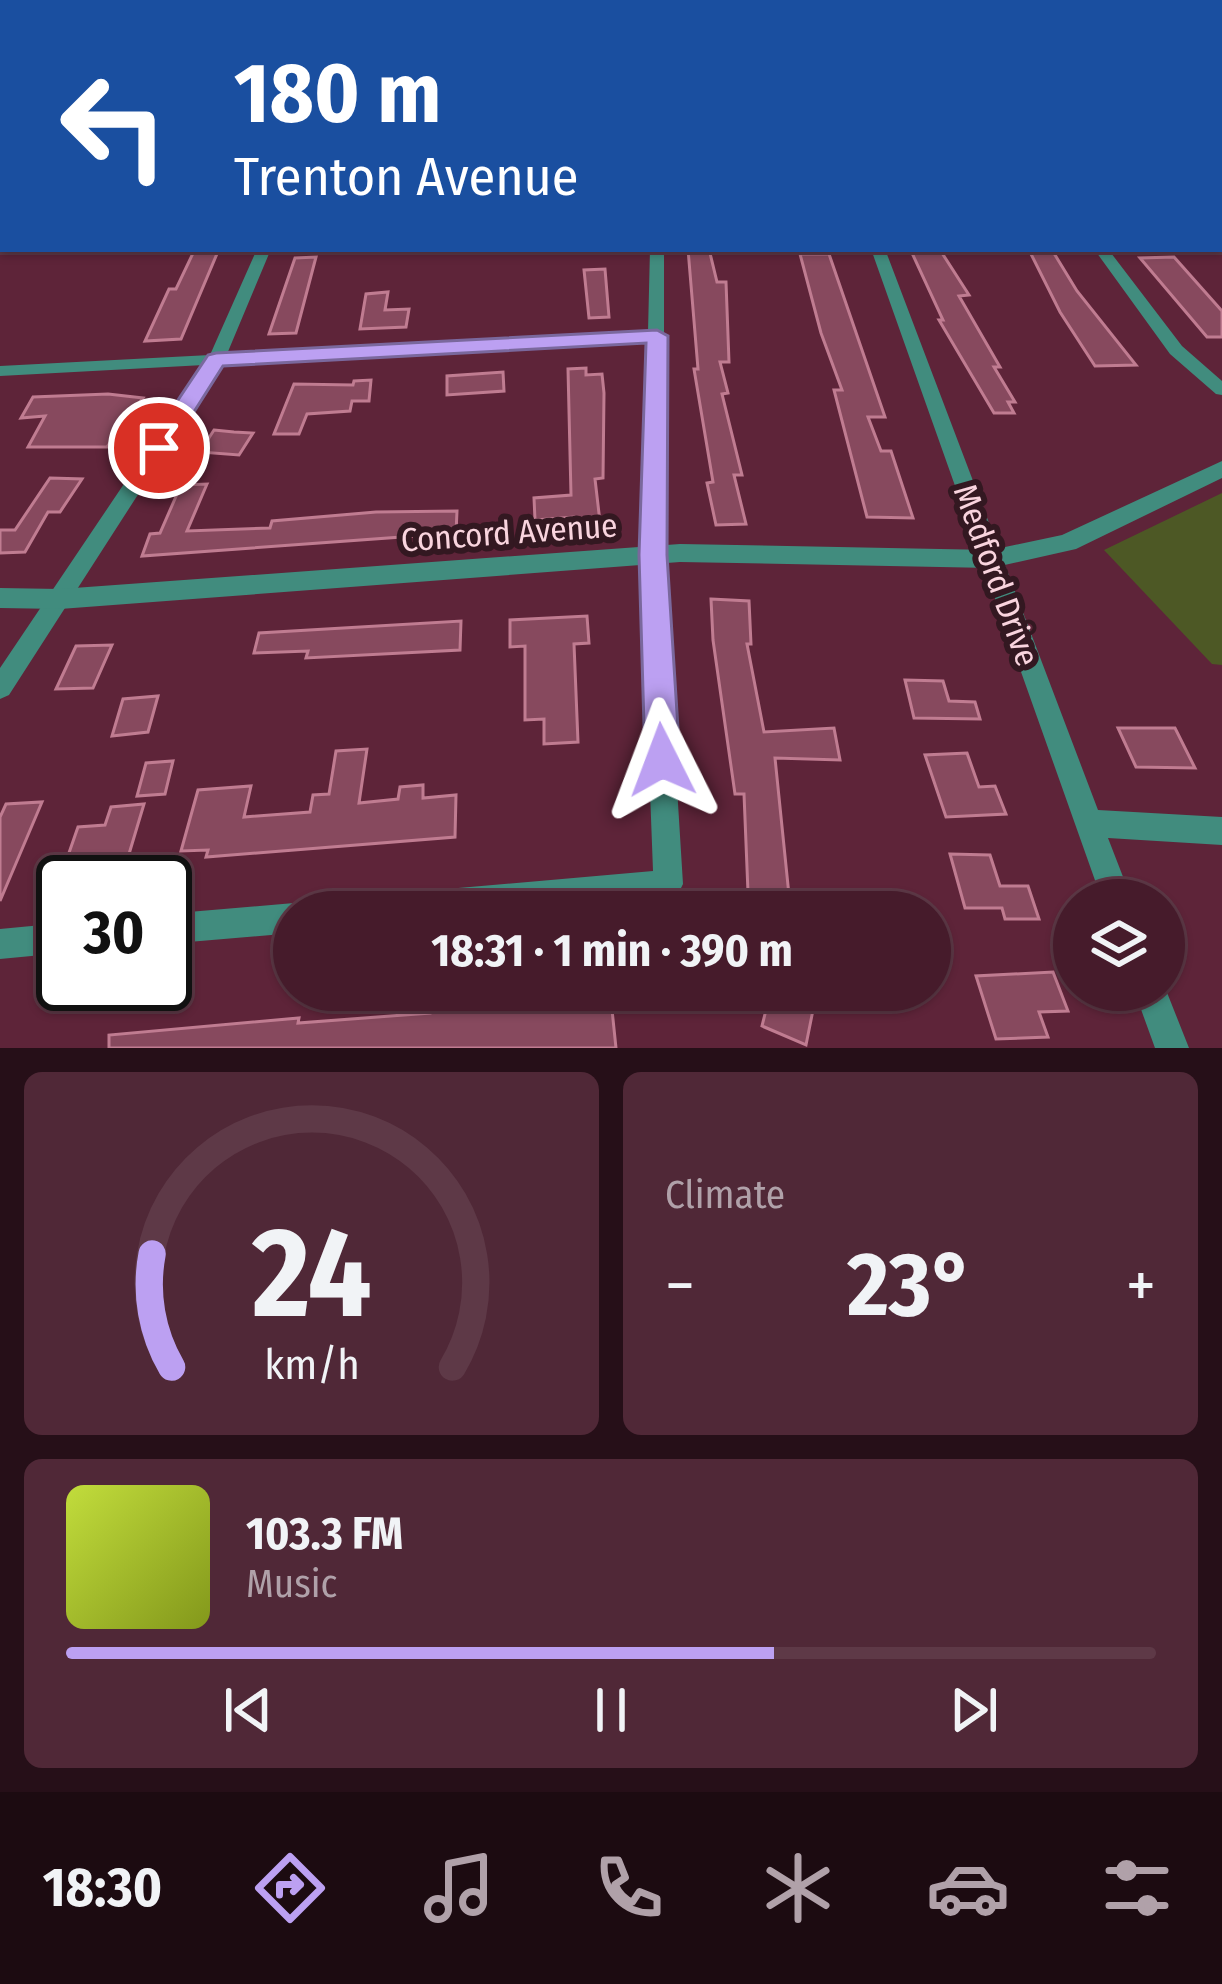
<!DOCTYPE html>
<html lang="en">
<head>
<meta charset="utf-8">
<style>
	:root { --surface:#461b2b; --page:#502837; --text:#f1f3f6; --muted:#b0a1a9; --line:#5e3947; --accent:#bca0f2 }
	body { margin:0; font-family:"Fira Sans Condensed",sans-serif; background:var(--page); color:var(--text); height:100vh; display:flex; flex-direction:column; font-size:45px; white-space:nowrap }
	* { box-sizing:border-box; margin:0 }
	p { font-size:39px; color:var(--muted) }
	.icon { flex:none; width:66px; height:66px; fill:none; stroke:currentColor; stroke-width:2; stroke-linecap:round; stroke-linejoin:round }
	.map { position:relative; height:1048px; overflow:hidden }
	.sheet { display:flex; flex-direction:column; gap:24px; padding:24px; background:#260f18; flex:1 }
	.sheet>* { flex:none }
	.banner { position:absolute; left:0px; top:0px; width:1224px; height:252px; box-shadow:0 3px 9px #0004,0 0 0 3px var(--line); background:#1a4fa0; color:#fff; overflow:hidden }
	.controls { position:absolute; left:1053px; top:879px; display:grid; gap:24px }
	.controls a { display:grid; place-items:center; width:132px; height:132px; border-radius:50%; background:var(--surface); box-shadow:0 3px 9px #0004,0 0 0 3px var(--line); font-size:60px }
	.speed { position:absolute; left:36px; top:855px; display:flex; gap:24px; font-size:60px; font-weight:700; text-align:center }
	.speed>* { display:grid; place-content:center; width:156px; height:156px; border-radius:50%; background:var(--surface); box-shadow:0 3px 9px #0004,0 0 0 3px var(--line); line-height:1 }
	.speed .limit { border:6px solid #111; border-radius:18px; background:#fff; color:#111 }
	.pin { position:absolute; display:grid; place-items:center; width:102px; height:102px; color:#fff; margin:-51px; border:6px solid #fff; border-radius:50%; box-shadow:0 3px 12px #0007 }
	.me { position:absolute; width:132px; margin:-66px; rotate:357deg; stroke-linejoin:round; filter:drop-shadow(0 0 9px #0008) }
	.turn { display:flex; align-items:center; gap:42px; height:252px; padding:0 36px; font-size:54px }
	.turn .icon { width:156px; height:156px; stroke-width:2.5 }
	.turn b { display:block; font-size:84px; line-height:102px }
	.big { font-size:90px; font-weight:700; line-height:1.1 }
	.sheet .card { flex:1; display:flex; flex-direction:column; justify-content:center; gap:18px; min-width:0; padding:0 42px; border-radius:18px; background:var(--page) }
	.sheet .dial { align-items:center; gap:0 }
	.dial svg { height:312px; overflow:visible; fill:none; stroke:var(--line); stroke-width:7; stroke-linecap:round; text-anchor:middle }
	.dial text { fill:var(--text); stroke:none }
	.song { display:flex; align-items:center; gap:36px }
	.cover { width:144px; height:144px; border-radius:18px; background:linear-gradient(135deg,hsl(70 70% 55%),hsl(70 70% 35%)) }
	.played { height:12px; border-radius:6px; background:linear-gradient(90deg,var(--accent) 65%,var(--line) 65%) }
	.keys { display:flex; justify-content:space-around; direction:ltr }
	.heat { display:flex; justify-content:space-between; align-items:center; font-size:66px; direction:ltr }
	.sheet .tiles { flex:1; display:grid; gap:24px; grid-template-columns:1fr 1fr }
	.card:last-child { grid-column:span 2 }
	.trip { position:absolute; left:273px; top:891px; width:678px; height:120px; border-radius:60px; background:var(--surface); box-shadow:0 3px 9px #0004,0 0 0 3px var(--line); font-weight:700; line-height:120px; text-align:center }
	.tabs { display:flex; height:192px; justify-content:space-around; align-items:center; background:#1c0b11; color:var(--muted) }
	.tabs .icon { width:84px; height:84px }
	.tabs .current { color:var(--accent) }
	.tabs b { font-size:54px; color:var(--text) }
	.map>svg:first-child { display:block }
</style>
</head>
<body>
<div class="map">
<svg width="1222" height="1048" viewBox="0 0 1222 1048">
	<rect width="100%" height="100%" fill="#5e2439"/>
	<polygon fill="#4d5825" points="1222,493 1222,665 1212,664 1104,550"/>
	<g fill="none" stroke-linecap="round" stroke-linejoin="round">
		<polyline stroke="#505867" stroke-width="3" points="473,0 480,3"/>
	</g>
	<g fill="#87495e" stroke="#c07c91" stroke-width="3">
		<polygon points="195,249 219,249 181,339 145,341 169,289 176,289"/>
		<polygon points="688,249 709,249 717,282 726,282 729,362 720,362 728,393 722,394 742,475 734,475 746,524 716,525 707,483 713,482 694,369 698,369"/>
		<polygon points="1029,250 1052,250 1077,291 1136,365 1095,366 1060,312"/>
		<polygon points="912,253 942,253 969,295 959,296 1000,367 994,367 1015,402 1008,402 1014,413 994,413 939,320 943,320"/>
		<polygon points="800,254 829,254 885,417 868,417 881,451 891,451 913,518 867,517 834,390 842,390 821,333"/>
		<polygon points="316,257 296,333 269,334 295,258"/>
		<polygon points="1174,257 1222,311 1222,337 1207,337 1140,258"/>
		<polygon points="605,269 609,317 589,318 584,270"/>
		<polygon points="388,292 385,310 409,309 406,327 360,329 366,294"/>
		<polygon points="586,368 586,375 602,374 604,393 603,478 595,479 600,522 575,524 574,517 535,520 534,498 571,495 568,369"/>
		<polygon points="503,372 504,391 447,395 447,376"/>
		<polygon points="371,380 369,401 352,401 350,411 307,414 299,434 274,434 294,384 353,385 354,381"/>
		<polygon points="108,394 143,398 107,447 28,447 45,416 21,418 33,397"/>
		<polygon points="214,430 234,432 253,433 239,455 200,452"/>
		<polygon points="50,478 82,479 60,512 48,512 25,552 0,553 0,530 15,530"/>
		<polygon points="207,484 187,531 270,528 272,521 376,512 457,511 456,533 142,556 150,534 160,533 181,485"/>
		<polygon points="711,599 749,601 751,644 747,644 764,732 834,728 840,760 775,758 789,895 748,892 744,794 735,794 713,640"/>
		<polygon points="587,616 589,643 574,644 578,742 544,744 544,719 525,720 525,646 510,647 510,620"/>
		<polygon points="461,621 460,650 306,658 308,651 254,653 259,633"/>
		<polygon points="112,645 93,688 56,689 76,646"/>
		<polygon points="905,680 943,681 949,701 975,702 980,719 914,718"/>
		<polygon points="158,696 148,732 112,736 123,699"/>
		<polygon points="1118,728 1175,728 1195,768 1136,767"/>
		<polygon points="367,749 359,803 398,799 400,787 423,785 423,798 456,795 455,837 206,857 208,850 181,851 198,790 251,786 244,817 310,812 313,795 329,794 336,751"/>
		<polygon points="967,753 979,787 995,786 1006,814 946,817 925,755"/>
		<polygon points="173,761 165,794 137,796 146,763"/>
		<polygon points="42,802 0,901 0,817 6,804"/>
		<polygon points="144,804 126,864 63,870 78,827 105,825 111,807"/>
		<polygon points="950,854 990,855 1000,886 1028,886 1039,919 1005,919 1002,908 965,908"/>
		<polygon points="1053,972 1068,1011 1039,1012 1048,1037 996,1039 976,976"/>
		<polygon points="771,990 817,990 806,1045 762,1026"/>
		<polygon points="509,1000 509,1012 611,1000 616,1048 109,1048 109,1035 299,1018 298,1023 430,1013 430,1006"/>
	</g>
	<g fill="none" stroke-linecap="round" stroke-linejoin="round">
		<g fill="#418c7e" fill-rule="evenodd">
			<polygon points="703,0 713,0 715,3 705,3"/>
			<polygon points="845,0 855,0 858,3 848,3"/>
			<polygon points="992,0 1026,0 991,3"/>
			<rect x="1221" y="61" width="1" height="7"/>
			<rect x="0" y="109" width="3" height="9"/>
			<rect x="1221" y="118" width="1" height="6"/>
			<rect x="0" y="140" width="3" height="8"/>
			<rect x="1221" y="191" width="1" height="8"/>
			<rect x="0" y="224" width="3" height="8"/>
			<polygon points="257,249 271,249 227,354 648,332 650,249 664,249 664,578 683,884 678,894 668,899 521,912 340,912 344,901 355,897 653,871 642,578 648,341 222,364 9,695 0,699 0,668 204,365 0,376 0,366 210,355"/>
			<polygon points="871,249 885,249 1098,810 1222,817 1222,845 1108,838 1132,900 1102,900"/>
			<polygon points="1094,249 1108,249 1182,346 1222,381 1222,395 1216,394 1170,354"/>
			<polygon points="294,903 305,907 307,912 294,912 294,933 165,944 165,914"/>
			<polygon points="63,923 63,953 0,959 0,929"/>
			<polygon points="1164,985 1166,990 1189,1048 1155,1048 1134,990 1164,990"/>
		</g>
		<polygon fill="#418c7e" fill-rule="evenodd" points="1222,461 1222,478 1076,549 991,568 680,562 60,609 0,608 0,588 60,589 680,544 991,550 1062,535"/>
		<g fill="#30b9a3" fill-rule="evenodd">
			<polygon points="59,0 56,3 45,3 48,0"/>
			<polygon points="0,31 3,31 0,39"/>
		</g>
	</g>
	<polygon fill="#bca0f2" stroke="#7a689d" stroke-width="3" points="657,330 668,336 667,555 680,760 675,771 662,775 650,771 645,760 639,555 646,343 223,366 168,453 150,453 146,448 208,355 216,353"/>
	<g text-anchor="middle" stroke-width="12" stroke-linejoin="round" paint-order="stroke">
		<g font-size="33" fill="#f9d4de" stroke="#331821">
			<text transform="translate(509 532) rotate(-4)" y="12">Concord Avenue</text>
			<text transform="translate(997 575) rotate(70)" y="12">Medford Drive</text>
		</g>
	</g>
</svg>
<div class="controls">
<a><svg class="icon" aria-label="layers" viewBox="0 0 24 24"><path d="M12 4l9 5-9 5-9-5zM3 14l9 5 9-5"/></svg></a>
</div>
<div class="speed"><div class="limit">30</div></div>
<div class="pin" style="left:159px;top:448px;background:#d93025"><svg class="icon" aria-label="arrive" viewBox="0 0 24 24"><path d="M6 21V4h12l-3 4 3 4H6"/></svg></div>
<svg class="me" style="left:662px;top:760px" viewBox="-20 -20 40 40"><path d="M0-17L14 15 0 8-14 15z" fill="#bca0f2" stroke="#fff" stroke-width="4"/></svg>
<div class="trip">18:31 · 1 min · 390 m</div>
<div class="banner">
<div class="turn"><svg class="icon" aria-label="left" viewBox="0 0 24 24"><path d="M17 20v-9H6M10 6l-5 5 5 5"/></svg><div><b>180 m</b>Trenton Avenue</div></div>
</div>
</div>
<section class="sheet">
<div class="tiles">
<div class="card dial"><svg viewBox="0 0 100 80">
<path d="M14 69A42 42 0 1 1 86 69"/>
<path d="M14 69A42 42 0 0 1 9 40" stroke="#bca0f2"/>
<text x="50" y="56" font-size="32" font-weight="700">24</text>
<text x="50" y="72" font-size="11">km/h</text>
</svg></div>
<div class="card"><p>Climate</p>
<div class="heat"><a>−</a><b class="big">23°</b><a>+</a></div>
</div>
<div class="card">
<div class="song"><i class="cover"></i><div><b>103.3 FM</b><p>Music</p></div></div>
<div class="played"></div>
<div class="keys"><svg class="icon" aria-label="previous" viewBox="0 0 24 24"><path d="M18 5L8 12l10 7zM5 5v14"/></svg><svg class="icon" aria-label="pause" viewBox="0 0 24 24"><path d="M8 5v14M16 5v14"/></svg><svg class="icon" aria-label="next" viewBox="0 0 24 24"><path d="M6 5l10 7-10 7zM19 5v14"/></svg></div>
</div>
</div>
</section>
<nav class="tabs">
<b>18:30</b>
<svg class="icon current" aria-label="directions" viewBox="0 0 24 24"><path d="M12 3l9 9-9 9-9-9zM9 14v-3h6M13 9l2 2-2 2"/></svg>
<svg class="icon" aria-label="music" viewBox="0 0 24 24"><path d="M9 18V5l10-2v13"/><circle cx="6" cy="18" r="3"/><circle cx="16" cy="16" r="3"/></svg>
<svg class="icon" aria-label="phone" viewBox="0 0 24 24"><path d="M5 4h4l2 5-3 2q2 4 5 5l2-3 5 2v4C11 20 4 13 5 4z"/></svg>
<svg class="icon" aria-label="climate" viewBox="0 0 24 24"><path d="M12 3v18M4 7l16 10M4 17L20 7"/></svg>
<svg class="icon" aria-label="car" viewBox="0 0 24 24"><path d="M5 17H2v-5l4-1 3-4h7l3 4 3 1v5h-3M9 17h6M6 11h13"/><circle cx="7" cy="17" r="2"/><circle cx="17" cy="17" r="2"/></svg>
<svg class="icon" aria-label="filters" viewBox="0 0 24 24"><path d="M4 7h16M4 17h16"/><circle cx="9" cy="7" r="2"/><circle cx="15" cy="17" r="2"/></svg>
</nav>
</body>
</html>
